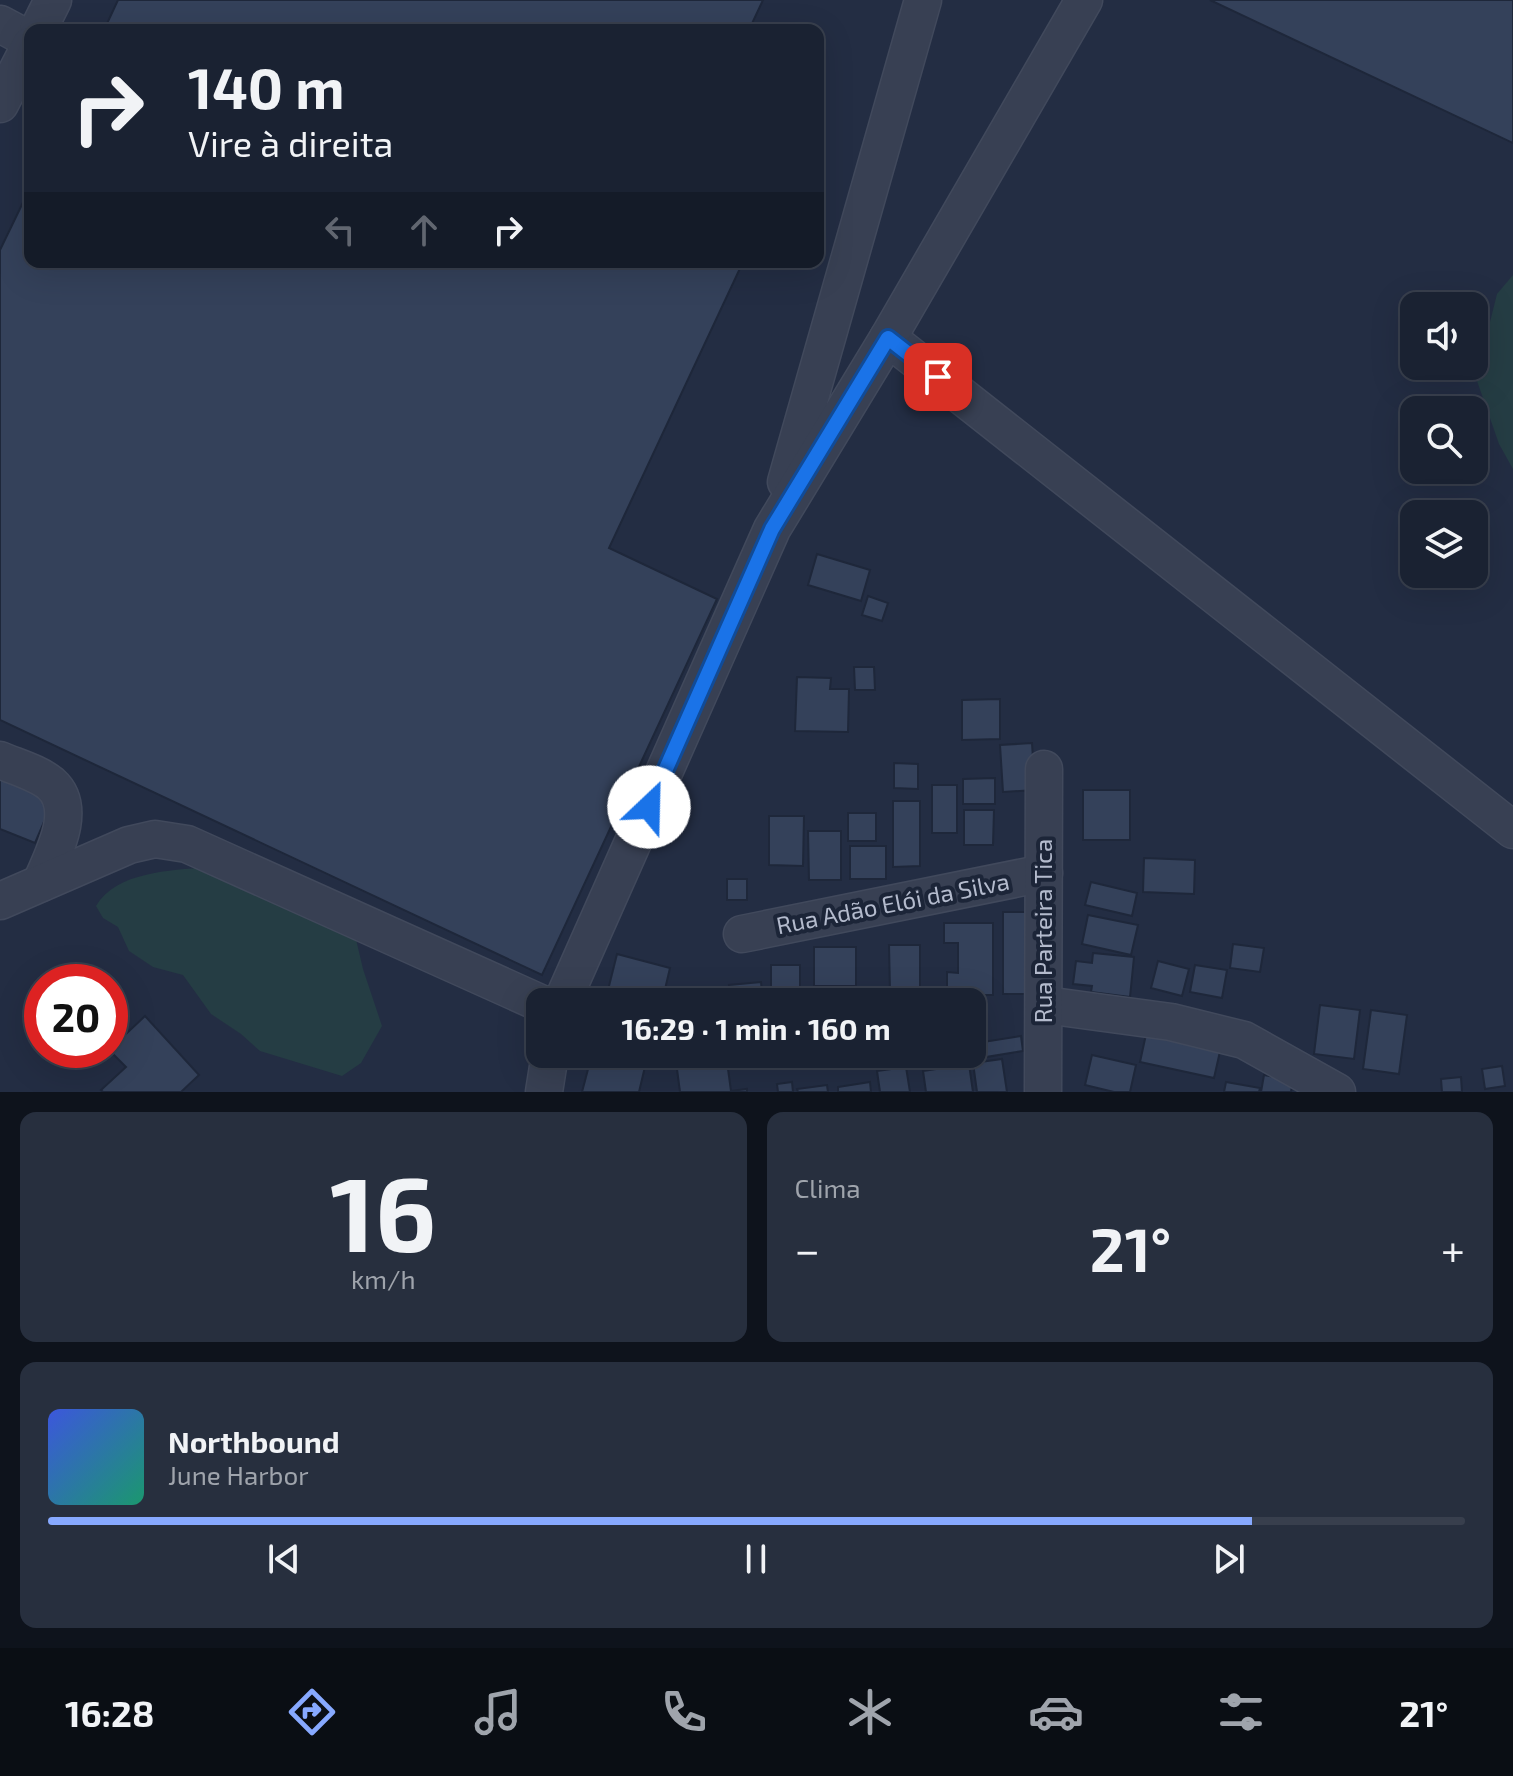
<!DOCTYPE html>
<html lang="pt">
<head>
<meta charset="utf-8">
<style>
	:root { --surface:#1a2232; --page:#272f3e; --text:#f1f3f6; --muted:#9fa4ac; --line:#383f4d; --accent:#87a9ff }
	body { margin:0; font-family:"Exo 2",sans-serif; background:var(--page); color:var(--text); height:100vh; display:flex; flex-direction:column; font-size:30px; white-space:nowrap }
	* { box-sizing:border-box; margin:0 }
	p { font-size:26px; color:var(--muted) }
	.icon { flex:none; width:44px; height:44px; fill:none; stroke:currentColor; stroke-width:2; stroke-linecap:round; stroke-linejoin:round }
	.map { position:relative; height:1092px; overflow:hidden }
	.side { display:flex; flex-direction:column; gap:20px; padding:20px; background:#0e131c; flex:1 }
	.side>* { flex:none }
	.top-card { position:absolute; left:24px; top:24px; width:800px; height:244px; border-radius:16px; box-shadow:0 8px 32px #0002,0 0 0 2px var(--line); background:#1a2232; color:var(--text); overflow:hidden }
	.fabs { position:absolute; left:1400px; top:292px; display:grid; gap:16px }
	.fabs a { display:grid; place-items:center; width:88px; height:88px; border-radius:16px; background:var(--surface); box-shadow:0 8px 32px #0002,0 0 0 2px var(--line); font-size:40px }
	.speed { position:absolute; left:24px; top:964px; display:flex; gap:16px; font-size:40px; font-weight:700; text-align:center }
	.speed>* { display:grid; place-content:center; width:104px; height:104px; border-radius:50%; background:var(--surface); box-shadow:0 8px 32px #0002,0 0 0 2px var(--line); line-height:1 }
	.speed .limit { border:12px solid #d22; background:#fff; color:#111 }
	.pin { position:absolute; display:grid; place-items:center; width:68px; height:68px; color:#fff; margin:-34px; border-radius:16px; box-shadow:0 4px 12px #0006 }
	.me { position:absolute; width:88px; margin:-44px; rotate:24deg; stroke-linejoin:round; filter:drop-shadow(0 0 6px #0008) }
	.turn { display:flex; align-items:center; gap:28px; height:168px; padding:0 32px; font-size:36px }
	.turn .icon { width:104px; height:104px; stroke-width:2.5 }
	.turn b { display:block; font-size:56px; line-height:68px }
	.lanes { display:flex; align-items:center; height:76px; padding:0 32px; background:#0003; justify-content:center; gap:40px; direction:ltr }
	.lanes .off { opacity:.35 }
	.big { font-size:60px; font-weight:700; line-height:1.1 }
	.side .card { flex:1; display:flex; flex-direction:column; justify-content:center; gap:12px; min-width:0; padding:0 28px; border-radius:16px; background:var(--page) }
	.side .dial { align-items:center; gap:0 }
	.dial b { font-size:104px; line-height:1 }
	.song { display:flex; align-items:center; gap:24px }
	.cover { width:96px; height:96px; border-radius:12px; background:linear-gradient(135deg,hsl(230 70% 55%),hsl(160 70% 35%)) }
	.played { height:8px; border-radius:4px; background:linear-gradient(90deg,var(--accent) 85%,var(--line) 85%) }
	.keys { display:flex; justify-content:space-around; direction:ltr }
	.heat { display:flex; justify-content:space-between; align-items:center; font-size:44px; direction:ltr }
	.side .tiles { flex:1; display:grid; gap:20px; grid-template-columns:1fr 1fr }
	.card:last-child { grid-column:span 2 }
	.trip { position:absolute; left:526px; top:988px; width:460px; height:80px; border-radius:16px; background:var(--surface); box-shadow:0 8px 32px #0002,0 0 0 2px var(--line); font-weight:700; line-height:80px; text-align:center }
	.menu { display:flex; height:128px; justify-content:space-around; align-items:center; background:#0a0e14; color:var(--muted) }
	.menu .icon { width:56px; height:56px }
	.menu .selected { color:var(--accent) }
	.menu b { font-size:36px; color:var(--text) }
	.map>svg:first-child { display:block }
</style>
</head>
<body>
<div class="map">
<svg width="1513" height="1092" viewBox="0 0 1513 1092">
	<rect width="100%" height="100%" fill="#232d43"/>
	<g fill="#253d44">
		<polygon points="1513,275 1513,469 1499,444 1476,378 1497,294"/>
		<path d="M 207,867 L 355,935 L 363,969 L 382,1026 L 361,1063 L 342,1076 L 260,1051 L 241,1034 L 211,1014 L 183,975 L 153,967 L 129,951 L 118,927 L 103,918 L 96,906 C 117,871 170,871 207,867 Z"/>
	</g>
	<g fill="#34415a" stroke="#1e273a" stroke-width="2">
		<polygon points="118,0 763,0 749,30 104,30"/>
		<polygon points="1210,0 1513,0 1513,143"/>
		<polygon points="30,188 30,262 743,262 609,548 717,599 542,975 0,720 0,250"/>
		<polygon points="817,554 870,570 861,601 808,585"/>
		<polygon points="868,596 888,603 882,621 862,615"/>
		<polygon points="854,667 874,667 875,690 855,690"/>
		<polygon points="797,677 831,678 830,689 849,689 848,732 795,731"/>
		<polygon points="1000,699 1000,739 962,740 962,700"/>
		<polygon points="1032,743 1035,790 1003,792 1000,745"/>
		<polygon points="0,763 59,787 35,843 0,829"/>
		<polygon points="894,763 918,764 918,789 894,788"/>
		<polygon points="995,778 995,804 963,804 963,779"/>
		<rect x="932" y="785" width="25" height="48"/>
		<rect x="1083" y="790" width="47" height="50"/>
		<polygon points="893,801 920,801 920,866 893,867"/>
		<polygon points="964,810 994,810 993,845 964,845"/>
		<rect x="848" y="813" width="28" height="28"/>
		<polygon points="769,816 804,816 803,866 769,865"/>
		<polygon points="808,831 841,831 841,880 809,880"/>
		<rect x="850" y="846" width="36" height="33"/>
		<polygon points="1144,858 1195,860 1194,894 1143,892"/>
		<rect x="727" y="879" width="20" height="21"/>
		<polygon points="1091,882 1137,893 1132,916 1085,905"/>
		<rect x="1003" y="912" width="28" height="82"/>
		<polygon points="1088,915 1138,925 1131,955 1082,944"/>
		<polygon points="944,923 993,923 993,995 947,995 947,972 958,973 958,943 944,943"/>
		<polygon points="1233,944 1264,948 1260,972 1230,968"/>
		<polygon points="889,945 920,945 920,991 890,992"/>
		<rect x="814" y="947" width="42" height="39"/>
		<polygon points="1093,953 1134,957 1130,997 1091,992 1092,986 1073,984 1076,961 1092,963"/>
		<polygon points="617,954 670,968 662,1002 605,1002"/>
		<polygon points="1158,961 1189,969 1182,996 1151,988"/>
		<rect x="771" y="965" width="29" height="36"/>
		<polygon points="1195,965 1227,970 1222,998 1190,992"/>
		<polygon points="761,982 763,1002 730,1002 729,985"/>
		<polygon points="1320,1005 1360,1010 1354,1059 1314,1054"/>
		<polygon points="1371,1010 1407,1015 1399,1074 1363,1069"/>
		<polygon points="145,1016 199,1075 181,1092 103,1092 101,1090 126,1067 109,1050"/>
		<polygon points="1148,1025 1221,1047 1214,1078 1140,1062"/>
		<polygon points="1021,1036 1023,1051 986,1057 983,1042"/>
		<polygon points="592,1054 648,1054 639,1092 582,1092"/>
		<polygon points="675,1054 726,1054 731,1091 747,1089 747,1092 680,1092"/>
		<polygon points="735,1054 767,1054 767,1057 735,1059"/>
		<polygon points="846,1054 872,1054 873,1064 848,1068"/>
		<polygon points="879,1054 909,1054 910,1058 880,1063"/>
		<polygon points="912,1054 942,1054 942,1057 913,1061"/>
		<polygon points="1092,1055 1136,1065 1130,1092 1114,1092 1085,1085"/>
		<polygon points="1002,1059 1007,1092 977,1092 973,1063"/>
		<polygon points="969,1064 973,1092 926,1092 923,1071"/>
		<polygon points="1502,1066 1505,1086 1485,1089 1482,1069"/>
		<polygon points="906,1067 910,1092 880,1092 877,1071"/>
		<polygon points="1264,1075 1293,1080 1291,1092 1261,1092"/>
		<polygon points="1461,1077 1462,1092 1442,1092 1441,1079"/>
		<polygon points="792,1082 793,1092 778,1092 777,1084"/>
		<polygon points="870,1082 871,1092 838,1092 838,1087"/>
		<polygon points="1226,1082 1260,1088 1259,1092 1224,1092"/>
		<polygon points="827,1085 828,1092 798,1092 797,1089"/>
	</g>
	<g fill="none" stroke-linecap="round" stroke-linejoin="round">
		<g stroke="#41495c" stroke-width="39">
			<g id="minor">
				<polyline points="0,24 30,40"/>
				<polyline points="38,30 53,0"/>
				<polyline points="0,104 30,46"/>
				<polyline points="888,338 1513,830"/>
				<polyline points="786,482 923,0"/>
				<path d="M 0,760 C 16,767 38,773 51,784 C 79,809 52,856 41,883"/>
				<polyline points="0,901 129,845 155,839 187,844 540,1003"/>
				<polyline points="742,934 1044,873"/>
				<polyline points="562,1002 772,529 888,338 1084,0"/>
				<polyline points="1045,1005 1171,1022 1244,1040 1337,1092"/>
				<polyline points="544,1092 550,1054"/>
				<polyline points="1043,1092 1044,769"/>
			</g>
		</g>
		<use href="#minor" stroke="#384053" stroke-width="36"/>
	</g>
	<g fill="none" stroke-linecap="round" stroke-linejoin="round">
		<g stroke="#114b97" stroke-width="20">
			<polyline id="route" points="649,807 772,529 888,338 938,377"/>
		</g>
		<use href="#route" stroke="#1a73e8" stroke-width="14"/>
	</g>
	<g text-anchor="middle" stroke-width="8" stroke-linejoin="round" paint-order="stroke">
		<g font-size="24" fill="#b4bbcd" stroke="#1c2538">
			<text transform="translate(893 904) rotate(-11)" y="8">Rua Adão Elói da Silva</text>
			<text transform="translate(1044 931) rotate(-90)" y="8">Rua Parteira Tica</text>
		</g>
	</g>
</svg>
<div class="fabs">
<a><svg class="icon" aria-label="sound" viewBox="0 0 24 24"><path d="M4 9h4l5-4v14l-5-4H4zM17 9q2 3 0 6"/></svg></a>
<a><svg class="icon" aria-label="search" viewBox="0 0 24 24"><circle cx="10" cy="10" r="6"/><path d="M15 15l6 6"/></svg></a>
<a><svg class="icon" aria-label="layers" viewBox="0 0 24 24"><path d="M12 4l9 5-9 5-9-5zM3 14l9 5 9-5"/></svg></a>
</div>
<div class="speed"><div class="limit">20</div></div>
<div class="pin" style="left:938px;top:377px;background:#d93025"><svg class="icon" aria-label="arrive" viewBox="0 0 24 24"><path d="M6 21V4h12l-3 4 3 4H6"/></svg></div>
<svg class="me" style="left:649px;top:807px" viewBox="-20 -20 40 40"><circle r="19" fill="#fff"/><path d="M0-13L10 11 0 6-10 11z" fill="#1a73e8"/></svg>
<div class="trip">16:29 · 1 min · 160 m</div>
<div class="top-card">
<div class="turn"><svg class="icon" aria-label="right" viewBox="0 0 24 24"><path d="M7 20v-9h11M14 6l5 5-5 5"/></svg><div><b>140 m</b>Vire à direita</div></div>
<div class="lanes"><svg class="icon off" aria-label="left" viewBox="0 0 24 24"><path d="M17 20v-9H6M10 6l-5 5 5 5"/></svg><svg class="icon off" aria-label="ahead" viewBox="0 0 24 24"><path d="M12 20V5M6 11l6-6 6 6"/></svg><svg class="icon" aria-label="right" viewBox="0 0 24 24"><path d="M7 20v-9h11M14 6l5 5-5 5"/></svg></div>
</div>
</div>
<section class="side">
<div class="tiles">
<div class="card dial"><b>16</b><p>km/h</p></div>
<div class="card"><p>Clima</p>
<div class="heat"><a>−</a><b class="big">21°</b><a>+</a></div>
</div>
<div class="card">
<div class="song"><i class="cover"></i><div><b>Northbound</b><p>June Harbor</p></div></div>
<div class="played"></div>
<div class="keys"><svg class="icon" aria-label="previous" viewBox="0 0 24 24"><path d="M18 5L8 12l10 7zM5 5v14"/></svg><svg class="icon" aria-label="pause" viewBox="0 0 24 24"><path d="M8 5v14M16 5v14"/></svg><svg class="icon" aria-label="next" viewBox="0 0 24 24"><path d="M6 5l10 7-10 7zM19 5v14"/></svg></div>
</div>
</div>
</section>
<nav class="menu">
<b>16:28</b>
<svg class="icon selected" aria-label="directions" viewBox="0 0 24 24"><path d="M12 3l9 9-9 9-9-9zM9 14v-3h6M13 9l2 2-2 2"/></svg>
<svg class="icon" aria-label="music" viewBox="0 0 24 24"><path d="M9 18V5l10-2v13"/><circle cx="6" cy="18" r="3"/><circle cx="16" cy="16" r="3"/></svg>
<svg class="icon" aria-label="phone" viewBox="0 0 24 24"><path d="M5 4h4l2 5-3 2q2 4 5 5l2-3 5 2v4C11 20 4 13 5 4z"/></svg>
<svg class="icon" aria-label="climate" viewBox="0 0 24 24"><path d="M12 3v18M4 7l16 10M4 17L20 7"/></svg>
<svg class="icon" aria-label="car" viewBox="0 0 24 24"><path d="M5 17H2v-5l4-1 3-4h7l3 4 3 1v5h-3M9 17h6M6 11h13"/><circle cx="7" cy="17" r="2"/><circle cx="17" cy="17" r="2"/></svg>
<svg class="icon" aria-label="filters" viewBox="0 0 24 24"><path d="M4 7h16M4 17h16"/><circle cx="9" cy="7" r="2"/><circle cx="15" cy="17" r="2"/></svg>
<b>21°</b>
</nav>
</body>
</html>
